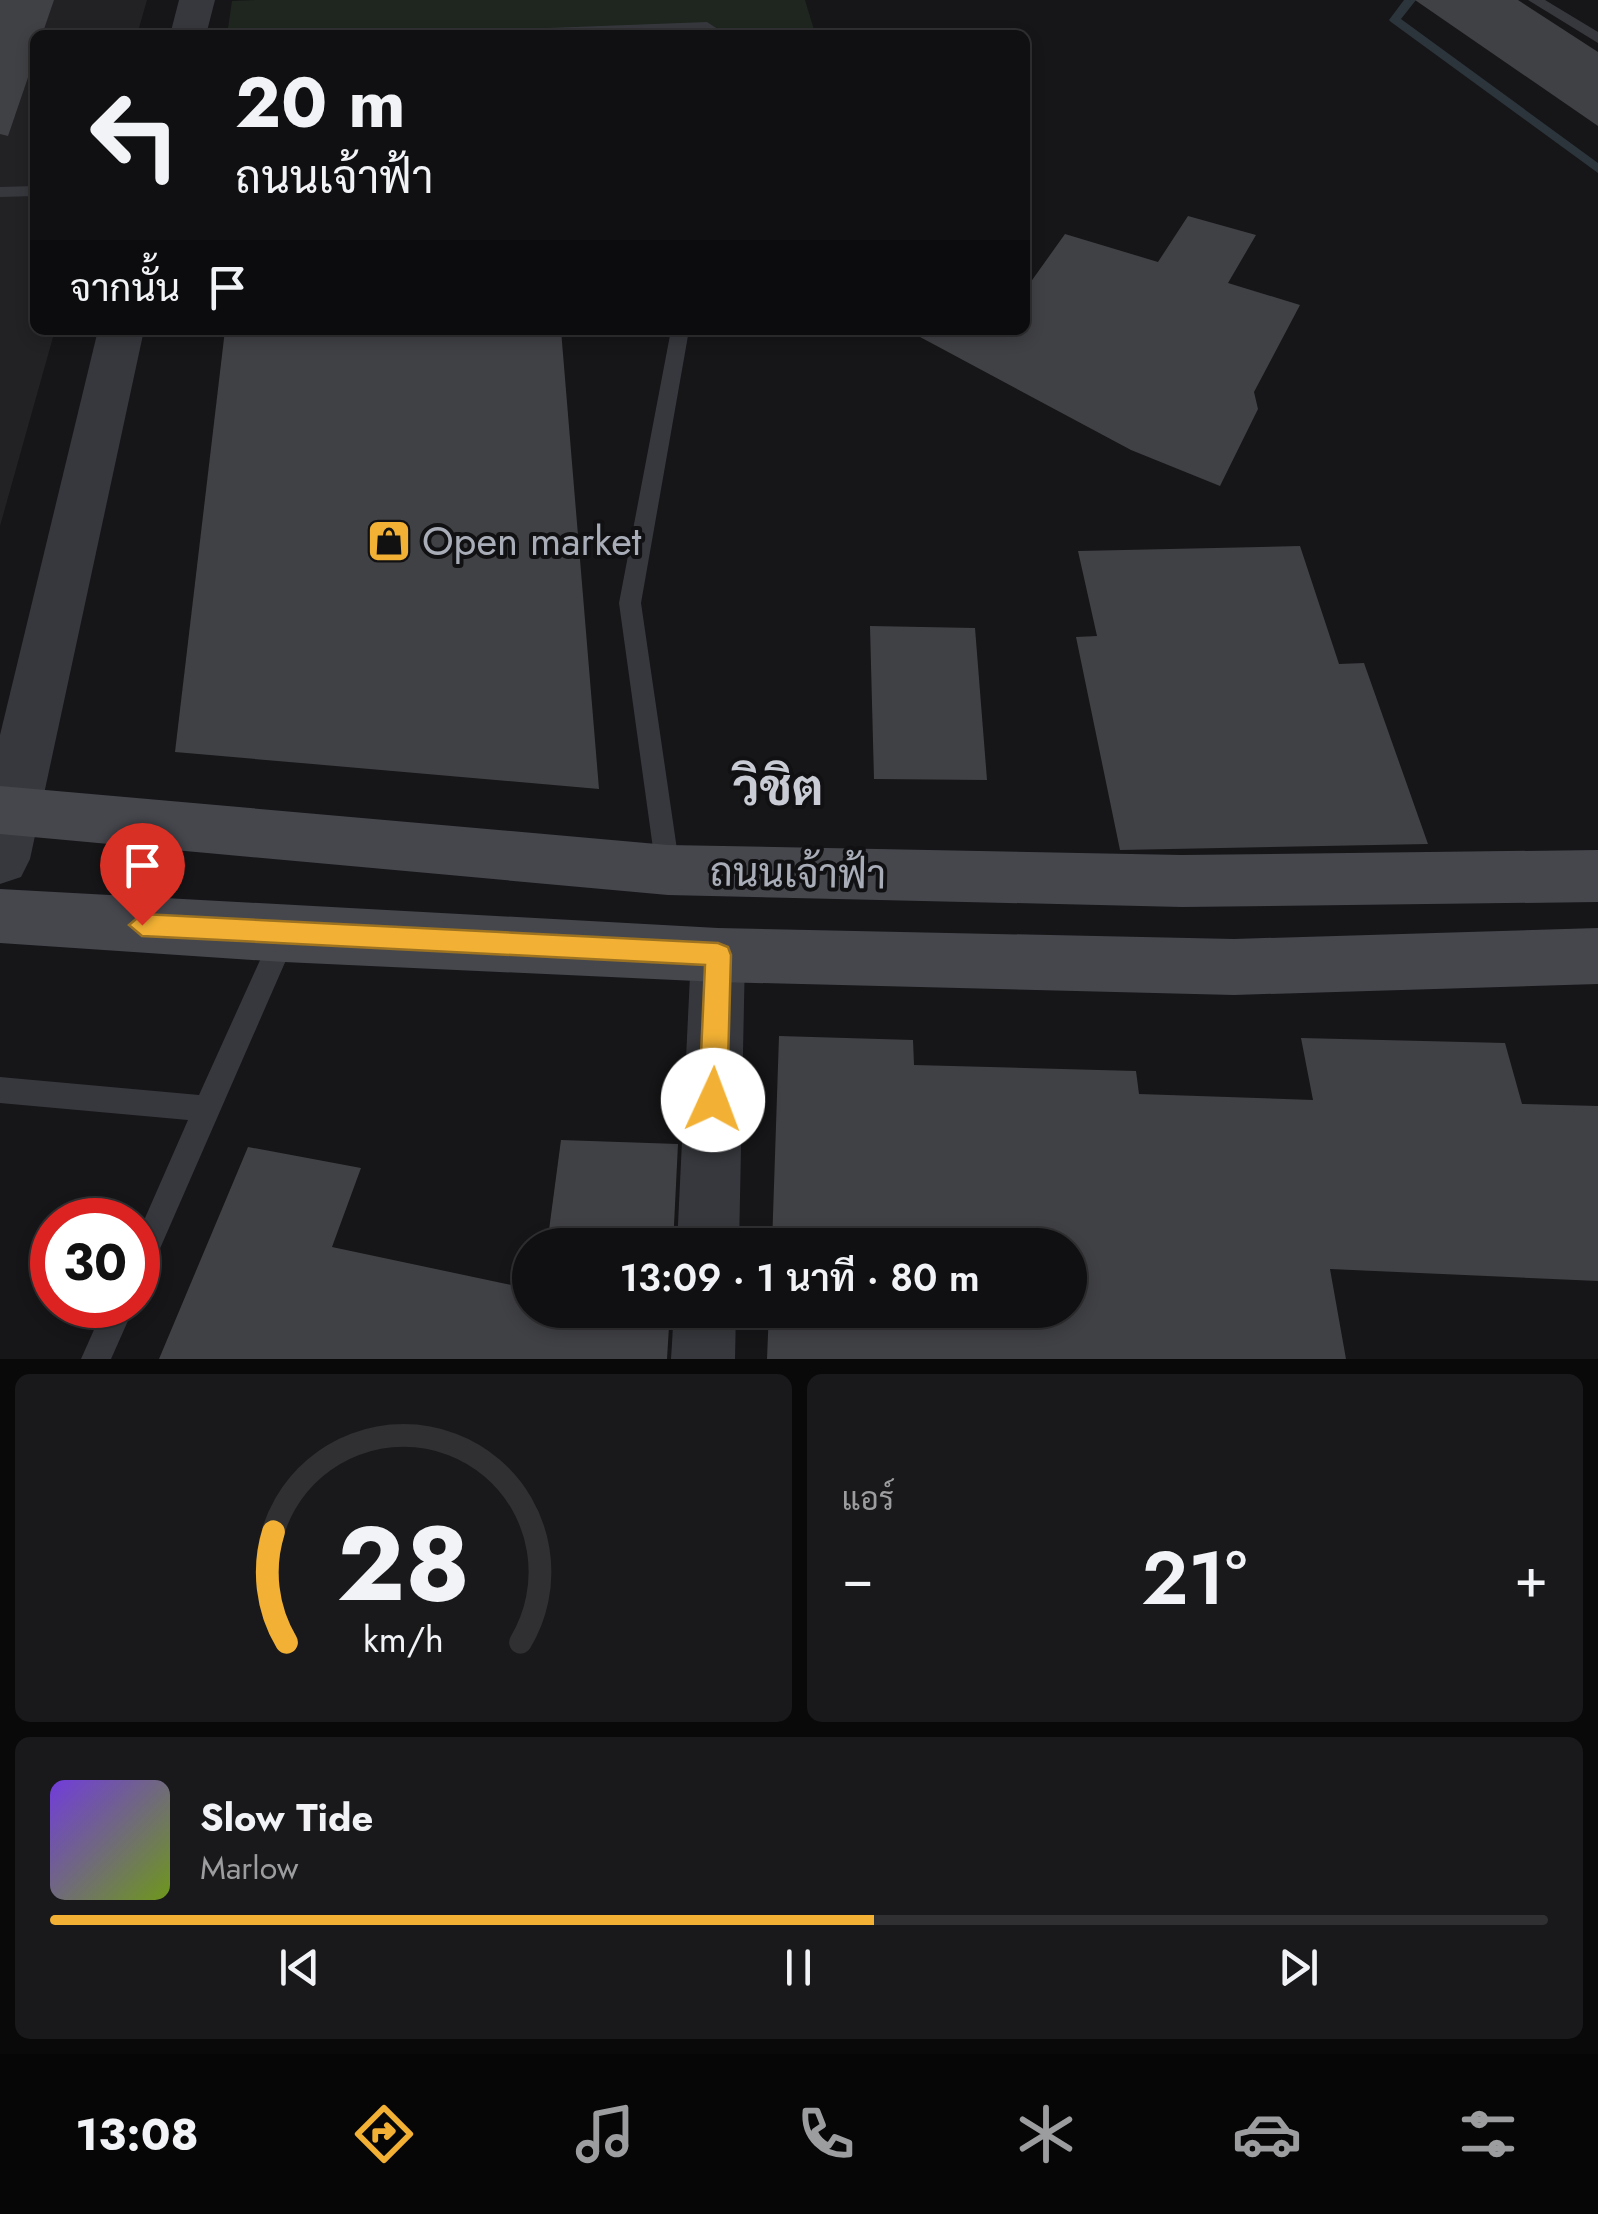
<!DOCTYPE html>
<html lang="th">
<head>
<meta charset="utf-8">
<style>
	:root { --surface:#101012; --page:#19191b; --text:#f1f3f6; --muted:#9c9d9f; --line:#303032; --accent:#f2b134 }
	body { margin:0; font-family:Jost,Sarabun,sans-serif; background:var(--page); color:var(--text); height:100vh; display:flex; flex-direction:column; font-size:38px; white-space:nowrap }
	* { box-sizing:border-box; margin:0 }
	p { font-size:32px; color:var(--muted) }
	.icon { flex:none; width:55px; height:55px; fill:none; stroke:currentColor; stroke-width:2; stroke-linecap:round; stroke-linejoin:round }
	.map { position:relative; height:1359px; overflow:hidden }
	.side { display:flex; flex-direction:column; gap:15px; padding:15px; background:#09090a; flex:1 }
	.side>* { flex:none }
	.top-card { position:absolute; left:30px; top:30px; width:1000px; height:305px; border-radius:15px; box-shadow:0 5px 15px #0003,0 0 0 2px var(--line); background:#101012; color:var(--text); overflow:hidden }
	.speed { position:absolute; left:30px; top:1198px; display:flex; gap:20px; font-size:50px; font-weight:700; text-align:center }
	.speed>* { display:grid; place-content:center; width:130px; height:130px; border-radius:50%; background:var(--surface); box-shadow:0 5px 15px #0003,0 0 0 2px var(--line); line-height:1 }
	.speed .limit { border:15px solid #d22; background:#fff; color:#111 }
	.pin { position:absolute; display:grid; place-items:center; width:85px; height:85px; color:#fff; margin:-102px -42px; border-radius:50% 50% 50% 0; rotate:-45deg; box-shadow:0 0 10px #0007 }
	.pin .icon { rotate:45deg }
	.me { position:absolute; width:110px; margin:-55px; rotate:2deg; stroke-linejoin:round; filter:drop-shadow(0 0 8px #0008) }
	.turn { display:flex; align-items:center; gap:35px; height:210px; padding:0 40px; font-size:45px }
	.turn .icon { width:130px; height:130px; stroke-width:2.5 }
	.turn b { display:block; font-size:70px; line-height:85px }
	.then { display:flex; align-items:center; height:95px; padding:0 40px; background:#0003; gap:20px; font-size:38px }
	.big { font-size:75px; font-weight:600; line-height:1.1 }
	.side .tile { flex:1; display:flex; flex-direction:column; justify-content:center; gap:15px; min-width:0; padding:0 35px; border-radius:15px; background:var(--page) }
	.side .dial { align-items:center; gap:0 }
	.dial svg { height:260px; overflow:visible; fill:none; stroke:var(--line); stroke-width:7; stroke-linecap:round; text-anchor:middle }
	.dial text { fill:var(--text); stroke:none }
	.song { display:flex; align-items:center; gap:30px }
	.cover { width:120px; height:120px; border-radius:15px; background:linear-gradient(135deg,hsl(260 70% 55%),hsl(80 70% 35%)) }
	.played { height:10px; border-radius:5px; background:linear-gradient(90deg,var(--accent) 55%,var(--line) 55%) }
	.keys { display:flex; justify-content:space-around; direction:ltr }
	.heat { display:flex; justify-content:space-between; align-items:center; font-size:55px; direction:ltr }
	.side .tiles { flex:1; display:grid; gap:15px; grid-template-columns:1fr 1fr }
	.tile:last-child { grid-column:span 2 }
	.trip { position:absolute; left:512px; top:1228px; width:575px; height:100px; border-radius:50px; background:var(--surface); box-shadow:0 5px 15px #0003,0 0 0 2px var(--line); font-weight:600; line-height:100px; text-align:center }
	.tabs { display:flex; height:160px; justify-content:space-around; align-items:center; background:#060607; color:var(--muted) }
	.tabs .icon { width:70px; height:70px }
	.tabs .selected { color:var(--accent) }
	.tabs b { font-size:45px; color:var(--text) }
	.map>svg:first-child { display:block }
</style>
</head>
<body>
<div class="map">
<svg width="1598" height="1359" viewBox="0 0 1598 1359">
	<rect width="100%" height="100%" fill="#161618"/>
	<polygon fill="#222225" points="0,0 147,0 137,35 35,35 35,330 55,330 0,526"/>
	<polygon fill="#1e261f" points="257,0 805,0 815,33 227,35 232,1"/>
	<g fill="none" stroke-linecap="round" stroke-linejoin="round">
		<polygon fill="#2c353c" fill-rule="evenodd" points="1404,0 1416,0 1401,19 1598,163 1598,173 1391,22 1389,20"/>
	</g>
	<g fill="#404145">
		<polygon points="0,0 54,0 42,35 35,35 35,57 8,136 0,134"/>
		<polygon points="1415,0 1518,0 1598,52 1598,126"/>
		<polygon points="1188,216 1256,235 1228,283 1300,305 1254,392 1258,409 1220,486 1131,450 907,330 1025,330 1025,290 1065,234 1158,262"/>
		<polygon points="225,330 561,330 599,789 175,752"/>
		<polygon points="1300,546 1339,664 1364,663 1428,844 1120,850 1076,637 1097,636 1078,551"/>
		<polygon points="870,626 975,628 987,780 874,779"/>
		<polygon points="779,1036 913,1040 914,1065 1136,1071 1139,1094 1313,1100 1301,1038 1505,1043 1522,1104 1598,1106 1598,1281 1330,1269 1346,1359 767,1359 769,1310 1070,1310 1070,1245 772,1245"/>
		<polygon points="561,1140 678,1144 673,1245 547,1245"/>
		<polygon points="248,1147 361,1168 332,1247 530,1289 530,1310 670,1310 667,1359 159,1359"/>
	</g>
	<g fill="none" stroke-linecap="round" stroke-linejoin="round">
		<g fill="#37383d" fill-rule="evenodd">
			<polygon points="1528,0 1545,0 1598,32 1598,43"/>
			<polygon points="707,22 727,35 709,35 704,31 487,35 495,30"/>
			<polygon points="35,186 35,196 0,197 0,187"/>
			<polygon points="671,330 689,330 641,603 680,870 677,877 668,880 659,877 656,870 619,603"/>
			<polygon points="284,924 293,927 297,935 148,1276 138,1281 138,1234 188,1120 0,1103 0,1077 199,1095 275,927"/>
			<polygon points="105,1305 135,1305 111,1359 81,1359"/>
		</g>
		<g fill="#37383d" fill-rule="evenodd">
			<polygon points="718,931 737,938 745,955 739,1245 677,1245 691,955 699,938"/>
			<polygon points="674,1310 736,1310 735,1359 671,1359"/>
		</g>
		<g fill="#37383d" fill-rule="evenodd">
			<polygon points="179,0 215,0 206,35 170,35"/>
			<polygon points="98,330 144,330 30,859 21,877 0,884 0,735"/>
		</g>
		<g fill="#45474d" fill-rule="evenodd">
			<polygon points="0,786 668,845 1182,855 1598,850 1598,902 1182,907 668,895 0,834"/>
			<polygon points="0,889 718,928 1234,939 1598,928 1598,984 1234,995 718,982 284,962 0,943"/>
		</g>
	</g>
	<polygon fill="#f2b134" stroke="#9d7322" stroke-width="2.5" points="142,914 718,943 728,947 731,955 727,1100 723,1109 713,1113 703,1109 699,1100 705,965 142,936 129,925"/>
	<defs>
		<g id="shop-square" transform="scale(2.25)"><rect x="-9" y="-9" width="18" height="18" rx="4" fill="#f2b134" stroke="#111113"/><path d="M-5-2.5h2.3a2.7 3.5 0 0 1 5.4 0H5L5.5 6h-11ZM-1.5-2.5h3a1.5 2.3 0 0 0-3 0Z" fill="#111"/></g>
	</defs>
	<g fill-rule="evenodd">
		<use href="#shop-square" x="389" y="541"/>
	</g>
	<g text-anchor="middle" stroke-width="8" stroke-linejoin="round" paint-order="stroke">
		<g font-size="40" fill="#a8adb8" stroke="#111113" text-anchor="start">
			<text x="422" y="555">Open market</text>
		</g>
		<g font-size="40" fill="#a8adb8" stroke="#111113">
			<text transform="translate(798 873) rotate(1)" y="14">ถนนเจ้าฟ้า</text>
		</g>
		<g font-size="50" font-weight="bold" fill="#c9ccd4" stroke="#111113">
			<text x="778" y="805">วิชิต</text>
		</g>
	</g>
</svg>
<div class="speed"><div class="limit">30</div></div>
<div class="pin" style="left:142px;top:925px;background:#d93025"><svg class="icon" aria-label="arrive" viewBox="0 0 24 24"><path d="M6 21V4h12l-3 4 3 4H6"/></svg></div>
<svg class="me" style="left:713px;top:1100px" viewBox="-20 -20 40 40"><circle r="19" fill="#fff"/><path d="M0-13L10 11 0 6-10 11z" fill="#f2b134"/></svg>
<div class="trip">13:09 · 1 นาที · 80 m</div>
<div class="top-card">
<div class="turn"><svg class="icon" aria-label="left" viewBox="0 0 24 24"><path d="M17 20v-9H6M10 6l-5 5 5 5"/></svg><div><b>20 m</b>ถนนเจ้าฟ้า</div></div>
<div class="then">จากนั้น<svg class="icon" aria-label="arrive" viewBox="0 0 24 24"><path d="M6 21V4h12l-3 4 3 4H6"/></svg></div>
</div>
</div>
<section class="side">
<div class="tiles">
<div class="tile dial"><svg viewBox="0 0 100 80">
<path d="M14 69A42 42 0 1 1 86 69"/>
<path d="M14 69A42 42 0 0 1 10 35" stroke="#f2b134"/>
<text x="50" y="56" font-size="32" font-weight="700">28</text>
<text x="50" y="72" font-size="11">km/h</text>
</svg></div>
<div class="tile"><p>แอร์</p>
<div class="heat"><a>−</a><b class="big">21°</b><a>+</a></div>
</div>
<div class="tile">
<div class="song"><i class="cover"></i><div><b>Slow Tide</b><p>Marlow</p></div></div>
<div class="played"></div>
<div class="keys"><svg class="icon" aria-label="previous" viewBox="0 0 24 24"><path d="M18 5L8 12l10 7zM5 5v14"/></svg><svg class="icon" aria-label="pause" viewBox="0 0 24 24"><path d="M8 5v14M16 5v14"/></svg><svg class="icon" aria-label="next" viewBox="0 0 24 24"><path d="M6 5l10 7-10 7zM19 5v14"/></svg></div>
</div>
</div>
</section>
<nav class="tabs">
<b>13:08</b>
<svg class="icon selected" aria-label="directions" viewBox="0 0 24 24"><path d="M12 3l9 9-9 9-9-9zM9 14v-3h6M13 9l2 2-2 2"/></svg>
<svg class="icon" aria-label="music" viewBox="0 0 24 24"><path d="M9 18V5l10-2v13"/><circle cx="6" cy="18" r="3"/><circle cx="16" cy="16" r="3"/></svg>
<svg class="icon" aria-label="phone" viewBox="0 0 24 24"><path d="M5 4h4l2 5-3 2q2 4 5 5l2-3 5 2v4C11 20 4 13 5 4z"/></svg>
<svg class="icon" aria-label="climate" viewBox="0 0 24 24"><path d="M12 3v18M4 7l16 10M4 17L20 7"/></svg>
<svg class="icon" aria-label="car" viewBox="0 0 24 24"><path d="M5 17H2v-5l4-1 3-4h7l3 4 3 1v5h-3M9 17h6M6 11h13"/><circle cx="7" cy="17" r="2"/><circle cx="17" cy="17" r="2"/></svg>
<svg class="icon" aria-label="filters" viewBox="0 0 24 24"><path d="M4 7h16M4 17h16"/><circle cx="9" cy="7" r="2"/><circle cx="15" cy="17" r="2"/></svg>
</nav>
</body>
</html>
